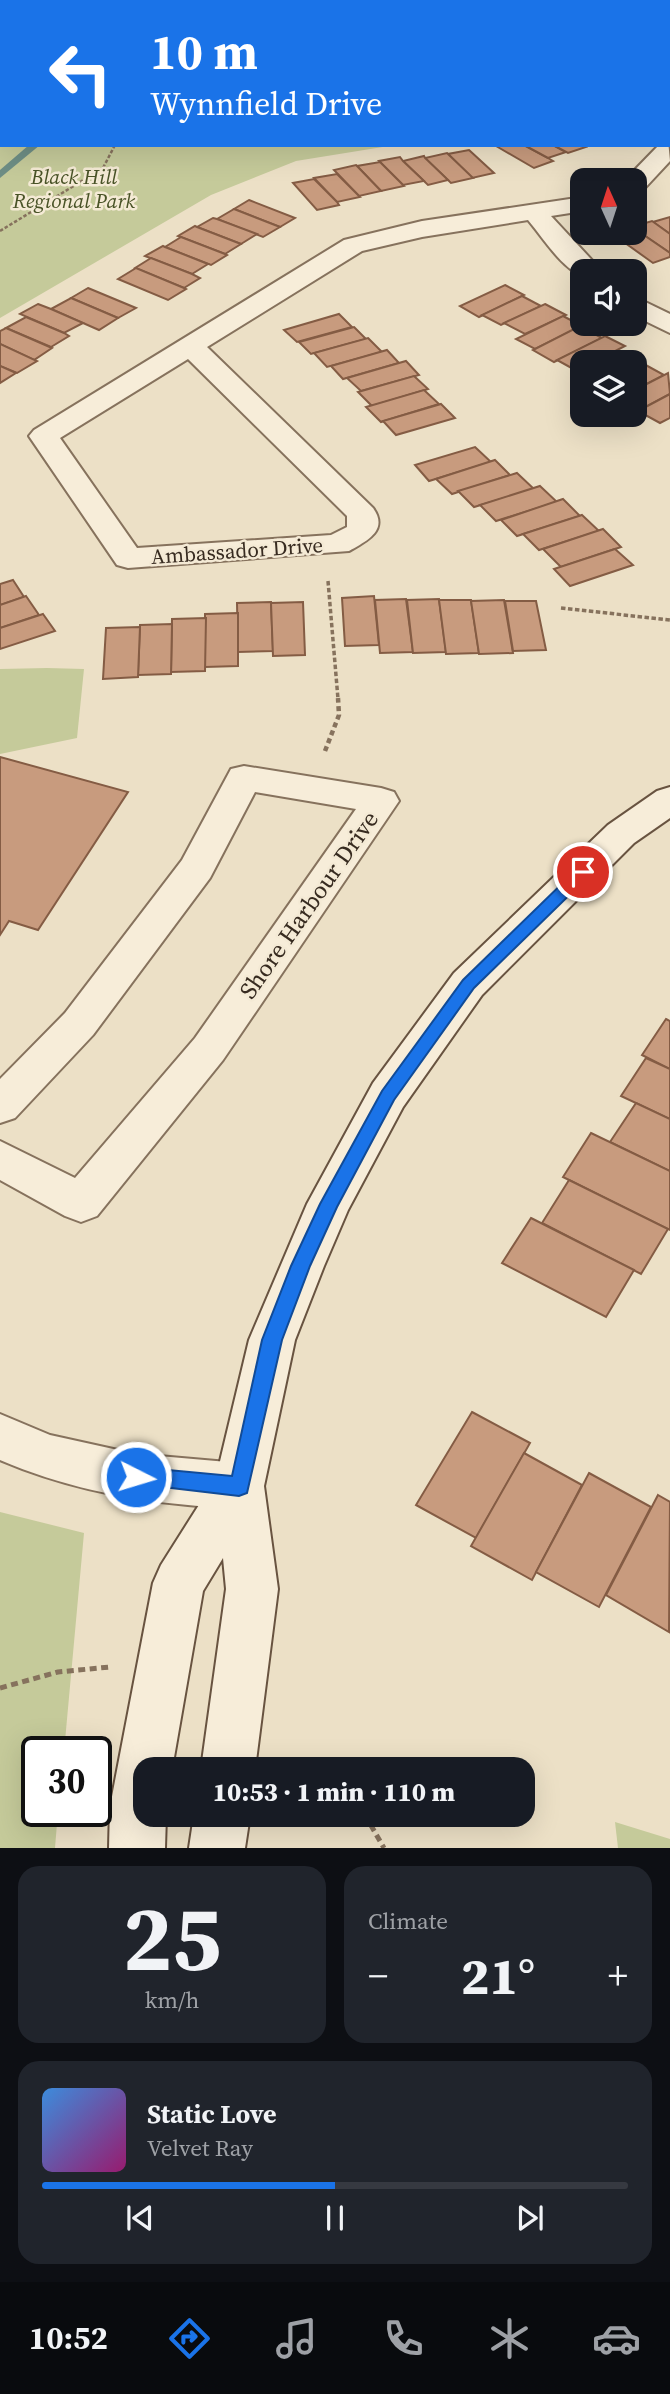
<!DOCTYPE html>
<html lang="en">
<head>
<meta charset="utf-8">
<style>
	:root { --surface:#171b24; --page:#20242c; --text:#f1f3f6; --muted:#9ea1a6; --line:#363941; --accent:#1a73e8 }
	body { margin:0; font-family:"Source Serif 4",serif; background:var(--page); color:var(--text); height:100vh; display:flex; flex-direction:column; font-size:26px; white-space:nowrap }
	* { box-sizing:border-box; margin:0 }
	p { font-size:23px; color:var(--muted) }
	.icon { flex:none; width:38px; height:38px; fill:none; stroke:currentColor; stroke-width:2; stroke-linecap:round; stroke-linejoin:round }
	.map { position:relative; height:1848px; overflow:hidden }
	.panel { display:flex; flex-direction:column; gap:18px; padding:18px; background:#0d0f14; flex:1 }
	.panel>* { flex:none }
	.top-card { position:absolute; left:0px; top:0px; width:670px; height:147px; box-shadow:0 7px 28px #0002; background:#1a73e8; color:#fff; overflow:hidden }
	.needle { width:46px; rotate:357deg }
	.controls { position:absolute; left:570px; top:168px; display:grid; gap:14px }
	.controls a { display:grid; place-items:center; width:77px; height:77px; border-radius:14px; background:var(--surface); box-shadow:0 7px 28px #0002; font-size:35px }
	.speed { position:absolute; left:21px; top:1736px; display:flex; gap:14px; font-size:35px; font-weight:700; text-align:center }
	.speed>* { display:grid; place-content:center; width:91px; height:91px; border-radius:50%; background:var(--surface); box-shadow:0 7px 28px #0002; line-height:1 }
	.speed .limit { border:4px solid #111; border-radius:10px; background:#fff; color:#111 }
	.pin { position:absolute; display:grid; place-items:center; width:60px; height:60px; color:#fff; margin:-30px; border:4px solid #fff; border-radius:50%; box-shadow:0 2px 7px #0007 }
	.me { position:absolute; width:77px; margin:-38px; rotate:95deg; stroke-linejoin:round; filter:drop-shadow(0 0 5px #0008) }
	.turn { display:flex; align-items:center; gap:24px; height:147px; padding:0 35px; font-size:32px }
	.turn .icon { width:91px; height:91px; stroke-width:2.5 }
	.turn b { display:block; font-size:49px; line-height:60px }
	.big { font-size:52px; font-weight:800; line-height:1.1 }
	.panel .tile { flex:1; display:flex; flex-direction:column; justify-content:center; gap:10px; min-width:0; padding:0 24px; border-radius:21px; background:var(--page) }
	.panel .dial { align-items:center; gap:0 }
	.dial b { font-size:91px; line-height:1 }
	.song { display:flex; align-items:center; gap:21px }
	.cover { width:84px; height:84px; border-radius:10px; background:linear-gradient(135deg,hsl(210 70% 55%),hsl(320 70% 35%)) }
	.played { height:7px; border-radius:4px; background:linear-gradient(90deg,var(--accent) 50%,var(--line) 50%) }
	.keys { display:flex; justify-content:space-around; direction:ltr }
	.heat { display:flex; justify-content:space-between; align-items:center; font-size:38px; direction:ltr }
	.panel .tiles { flex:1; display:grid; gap:18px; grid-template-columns:1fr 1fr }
	.tile:last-child { grid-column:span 2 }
	.trip { position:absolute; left:133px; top:1757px; width:402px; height:70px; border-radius:21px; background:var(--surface); box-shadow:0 7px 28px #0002; font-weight:800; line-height:70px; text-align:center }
	.dock { display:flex; height:112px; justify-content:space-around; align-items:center; background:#090b0e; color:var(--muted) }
	.dock .icon { width:49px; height:49px }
	.dock .active { color:var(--accent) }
	.dock b { font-size:32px; color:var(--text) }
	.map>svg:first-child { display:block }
</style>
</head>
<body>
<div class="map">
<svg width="670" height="1848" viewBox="0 0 670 1848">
	<rect width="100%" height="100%" fill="#ece0c6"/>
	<g fill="#c5ca9a">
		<polygon points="91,0 541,0 543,2 90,2"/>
		<polygon points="0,41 2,145 395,145 296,161 211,195 0,318"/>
		<polygon points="47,668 84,669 77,738 0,754 0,669"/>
		<polygon points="0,1512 84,1533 64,1752 37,1752 37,1811 58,1811 55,1848 0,1848"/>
		<polygon points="615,1822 670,1839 670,1848 618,1848"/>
	</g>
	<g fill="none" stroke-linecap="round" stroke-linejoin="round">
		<polygon fill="#6e8e85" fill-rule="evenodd" points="29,145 40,145 0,178 0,170"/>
	</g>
	<g fill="#c89b7e" stroke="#845c44" stroke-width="2">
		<polygon points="524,145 548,158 553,161 534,168 496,146"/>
		<polygon points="524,145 553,145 566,152 548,158"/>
		<polygon points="553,145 583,145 586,147 568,153"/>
		<polygon points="469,150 494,173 472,178 448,154"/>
		<polygon points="447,153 448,154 473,178 451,183 425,158"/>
		<polygon points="424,156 425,158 448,180 428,185 403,161"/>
		<polygon points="400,157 403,161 424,181 403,185 379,161"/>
		<polygon points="380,162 404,186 381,191 357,166"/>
		<polygon points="356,165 381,191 359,196 334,170"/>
		<polygon points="337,174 360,197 337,202 314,178"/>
		<polygon points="314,179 337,202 339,205 317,210 293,183"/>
		<polygon points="249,200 295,218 280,227 234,209"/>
		<polygon points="234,209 280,227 263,237 217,219"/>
		<polygon points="670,217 670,234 653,222"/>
		<polygon points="213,218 217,219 257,234 241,244 197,227"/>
		<polygon points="652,221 670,234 670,253 635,229 635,226"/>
		<polygon points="195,226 197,227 241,244 225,254 178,236"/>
		<polygon points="635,229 670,253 670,257 653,263 614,235 635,233"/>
		<polygon points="181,237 225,254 227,255 211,265 165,247"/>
		<polygon points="163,246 165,247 208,264 192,274 145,256"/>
		<polygon points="151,258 192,274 200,278 184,288 135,268"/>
		<polygon points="136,268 184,288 186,289 168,300 118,279"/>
		<polygon points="505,285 524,295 479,317 460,306"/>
		<polygon points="88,288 136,308 118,318 71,298"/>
		<polygon points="522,296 541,306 501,325 482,315"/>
		<polygon points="71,298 118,318 99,330 51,309"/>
		<polygon points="38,304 51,309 83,323 64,333 20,314"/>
		<polygon points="545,304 566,315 525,334 504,323"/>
		<polygon points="339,314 352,327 297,342 284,330"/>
		<polygon points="563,316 582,326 535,349 516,339"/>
		<polygon points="26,317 64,333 69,336 51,347 6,328"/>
		<polygon points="580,326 602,338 554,362 533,350"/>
		<polygon points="354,327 366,339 311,354 299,342"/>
		<polygon points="6,328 52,348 34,360 0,344 0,331"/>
		<polygon points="605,336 625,346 594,362 583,362 583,368 577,371 557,360"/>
		<polygon points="368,338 382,352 327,367 314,353"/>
		<polygon points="0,344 37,361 17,373 0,366"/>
		<polygon points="387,350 399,363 343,379 331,366"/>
		<polygon points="406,361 419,375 361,391 347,378"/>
		<polygon points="642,363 664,375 635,390 635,367"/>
		<polygon points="0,366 16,373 0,383"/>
		<polygon points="668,373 670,394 640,410 635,408 635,390"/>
		<polygon points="414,376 428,389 372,406 358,392"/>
		<polygon points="424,390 439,404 381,422 366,407"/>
		<polygon points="670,394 670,418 660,423 638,411"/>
		<polygon points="441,404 455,418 396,435 383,421"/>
		<polygon points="475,447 491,462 429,481 415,465"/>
		<polygon points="495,460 510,475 452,494 436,479"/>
		<polygon points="517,473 534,489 474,507 458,491"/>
		<polygon points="540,486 557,502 496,521 480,505"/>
		<polygon points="563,499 580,516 517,536 501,520"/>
		<polygon points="582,515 599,531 539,550 523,534"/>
		<polygon points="603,529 621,547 561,567 543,549"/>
		<polygon points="615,549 633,565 570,586 554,569"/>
		<polygon points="13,580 24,597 0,605 0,584"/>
		<polygon points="26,596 39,615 0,628 0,605"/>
		<polygon points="374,596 379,645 345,646 342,598"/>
		<polygon points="406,599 413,652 380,653 375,600"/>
		<polygon points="439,599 446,652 413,653 407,600"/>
		<polygon points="439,600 471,600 479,653 446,654"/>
		<polygon points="504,600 513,653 479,654 471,601"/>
		<polygon points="505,601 536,601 546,650 513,651"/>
		<polygon points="271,602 273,651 238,652 237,603"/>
		<polygon points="303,602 305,655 273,656 271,603"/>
		<polygon points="238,613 238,666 205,667 205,614"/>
		<polygon points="43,614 55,631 0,649 0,628"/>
		<polygon points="206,618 205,671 171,672 172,619"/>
		<polygon points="172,624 171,674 138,675 140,625"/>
		<polygon points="140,627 138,677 103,679 106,628"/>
		<polygon points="0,757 128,792 38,930 9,921 0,935"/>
		<polygon points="666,1019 670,1021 670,1069 642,1055"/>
		<polygon points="646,1058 670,1069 670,1119 621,1096"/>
		<polygon points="636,1103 670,1119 670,1171 610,1142"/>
		<polygon points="591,1133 670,1171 670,1230 563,1177"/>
		<polygon points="569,1180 668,1229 641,1274 542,1223"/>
		<polygon points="531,1218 634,1270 606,1317 502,1263"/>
		<polygon points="472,1412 530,1443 476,1538 416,1505"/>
		<polygon points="524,1453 582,1485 532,1580 471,1546"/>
		<polygon points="589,1473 651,1507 599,1607 536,1572"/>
		<polygon points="658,1495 670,1502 669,1632 606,1595"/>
	</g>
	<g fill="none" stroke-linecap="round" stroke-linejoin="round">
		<g stroke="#86725d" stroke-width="4">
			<g id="street">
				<polygon points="641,0 669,0 640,2"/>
				<polygon points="668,140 670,161 644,189 635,191 635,180 625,180 659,145 668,145"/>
				<path d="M 583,197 L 583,211 L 551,216 L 602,271 L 583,271 L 583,277 C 560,266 544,239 528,220 L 422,237 L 362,251 L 207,347 L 373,508 C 389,530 367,541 349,551 L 128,568 L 117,565 L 29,436 L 34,430 L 344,240 L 422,221 ZM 188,359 L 347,516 L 347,527 L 331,535 L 137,548 L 60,438 Z"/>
				<polygon points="635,297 670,314 670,333 635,316"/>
				<polygon points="244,766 381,788 394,792 399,801 223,1060 97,1216 81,1222 65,1216 0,1180 0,1141 75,1178 195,1038 356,809 255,792 210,878 93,1035 15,1118 0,1123 0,1079 65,1013 182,860 231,769"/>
				<path d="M 0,1414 L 50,1435 L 136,1454 L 239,1463 L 256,1469 L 264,1486 L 256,1503 C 234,1512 212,1507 188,1505 C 122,1499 61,1486 0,1460 Z"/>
			</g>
		</g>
		<g stroke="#685340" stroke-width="4">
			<g id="secondary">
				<polygon points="583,0 604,0 605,2 584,2"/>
				<polygon points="668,46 670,46 670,60 668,59"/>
				<polygon points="670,787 670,818 634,843 482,995 403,1107 348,1210 324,1266 295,1340 264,1486 278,1589 255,1769 201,1769 226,1589 223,1558 203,1591 172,1769 145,1769 145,1815 166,1815 165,1848 109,1848 110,1807 153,1583 161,1565 216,1478 249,1340 307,1204 373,1083 454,973 608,825 657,791"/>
				<polygon points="194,1815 250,1815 245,1848 189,1848"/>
			</g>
		</g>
		<polyline stroke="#86725d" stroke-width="2.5" stroke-dasharray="3.5 2" stroke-linecap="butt" points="0,231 103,168 115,145"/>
		<g stroke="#86725d" stroke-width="3.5" stroke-dasharray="4.5 2.5" stroke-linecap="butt">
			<polyline points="328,581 338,699"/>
			<polyline points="561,608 670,620"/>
		</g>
		<polyline stroke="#86725d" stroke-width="4.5" stroke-dasharray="5 3.5" stroke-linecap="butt" points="325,751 339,715 338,698"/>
		<g stroke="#86725d" stroke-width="5" stroke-dasharray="7 4.5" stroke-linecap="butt">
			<polyline points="0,1688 58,1672 110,1667"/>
			<polyline points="282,1760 307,1763 318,1769"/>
			<polyline points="365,1815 384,1848"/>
		</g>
		<use href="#street" fill="#f7edd9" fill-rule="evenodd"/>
		<use href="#secondary" fill="#f7edd9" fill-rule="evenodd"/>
	</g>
	<polygon fill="#1a73e8" stroke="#114b97" stroke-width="2" points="583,866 589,868 591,872 589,876 474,988 394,1100 337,1207 310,1266 282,1340 247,1493 239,1496 129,1483 126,1477 129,1470 136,1467 232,1476 262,1340 291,1266 320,1204 382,1091 463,980 578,868"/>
	<g text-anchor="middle" stroke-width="5" stroke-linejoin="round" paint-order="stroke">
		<g font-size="21" font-style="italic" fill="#495327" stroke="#f4ead5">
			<text x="74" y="184">Black Hill<tspan x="74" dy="24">Regional Park</tspan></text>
		</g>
		<g font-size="21" fill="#372b20" stroke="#f4ead5">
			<text transform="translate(237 551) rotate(-4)" y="7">Ambassador Drive</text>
		</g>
		<g font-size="24" fill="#372b20" stroke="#f4ead5">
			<text transform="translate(309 905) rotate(-55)" y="8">Shore Harbour Drive</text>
		</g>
	</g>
</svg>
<div class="controls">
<a><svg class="needle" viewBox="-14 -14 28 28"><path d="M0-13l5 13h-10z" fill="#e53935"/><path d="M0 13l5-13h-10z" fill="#9ea1a6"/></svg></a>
<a><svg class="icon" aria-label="sound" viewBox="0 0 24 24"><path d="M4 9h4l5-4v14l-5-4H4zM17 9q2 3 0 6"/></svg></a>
<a><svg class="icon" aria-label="layers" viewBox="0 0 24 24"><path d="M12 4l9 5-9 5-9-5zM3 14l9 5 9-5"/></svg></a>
</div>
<div class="speed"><div class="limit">30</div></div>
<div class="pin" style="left:583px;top:872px;background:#d93025"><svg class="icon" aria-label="arrive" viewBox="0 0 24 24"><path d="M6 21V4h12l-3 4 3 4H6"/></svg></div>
<svg class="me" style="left:136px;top:1477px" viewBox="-20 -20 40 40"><circle r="17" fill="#1a73e8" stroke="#fff" stroke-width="3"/><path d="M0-11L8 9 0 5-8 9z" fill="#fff"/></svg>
<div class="trip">10:53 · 1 min · 110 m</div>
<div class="top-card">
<div class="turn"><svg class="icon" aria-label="left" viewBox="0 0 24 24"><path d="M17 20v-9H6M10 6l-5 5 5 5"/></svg><div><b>10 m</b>Wynnfield Drive</div></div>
</div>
</div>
<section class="panel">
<div class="tiles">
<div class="tile dial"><b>25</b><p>km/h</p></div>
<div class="tile"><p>Climate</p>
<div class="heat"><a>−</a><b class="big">21°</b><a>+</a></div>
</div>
<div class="tile">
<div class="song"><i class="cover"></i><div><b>Static Love</b><p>Velvet Ray</p></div></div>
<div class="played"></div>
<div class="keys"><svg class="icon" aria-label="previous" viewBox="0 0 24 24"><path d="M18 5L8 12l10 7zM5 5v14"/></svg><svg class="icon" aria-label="pause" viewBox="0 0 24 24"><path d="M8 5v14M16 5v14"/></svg><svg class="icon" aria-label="next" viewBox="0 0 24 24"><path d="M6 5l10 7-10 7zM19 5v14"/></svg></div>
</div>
</div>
</section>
<nav class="dock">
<b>10:52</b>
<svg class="icon active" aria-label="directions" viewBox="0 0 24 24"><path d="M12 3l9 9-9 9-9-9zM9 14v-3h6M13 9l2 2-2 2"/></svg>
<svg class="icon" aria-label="music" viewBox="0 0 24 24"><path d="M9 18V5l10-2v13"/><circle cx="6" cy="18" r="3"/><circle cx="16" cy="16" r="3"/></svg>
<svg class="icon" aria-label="phone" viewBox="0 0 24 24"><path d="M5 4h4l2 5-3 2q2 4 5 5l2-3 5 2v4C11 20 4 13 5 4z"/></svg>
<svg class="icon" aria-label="climate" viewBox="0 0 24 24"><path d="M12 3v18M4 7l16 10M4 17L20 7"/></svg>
<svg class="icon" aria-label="car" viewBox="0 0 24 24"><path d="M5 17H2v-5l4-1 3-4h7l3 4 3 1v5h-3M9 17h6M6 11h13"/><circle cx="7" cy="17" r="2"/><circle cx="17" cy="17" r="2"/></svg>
</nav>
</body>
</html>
